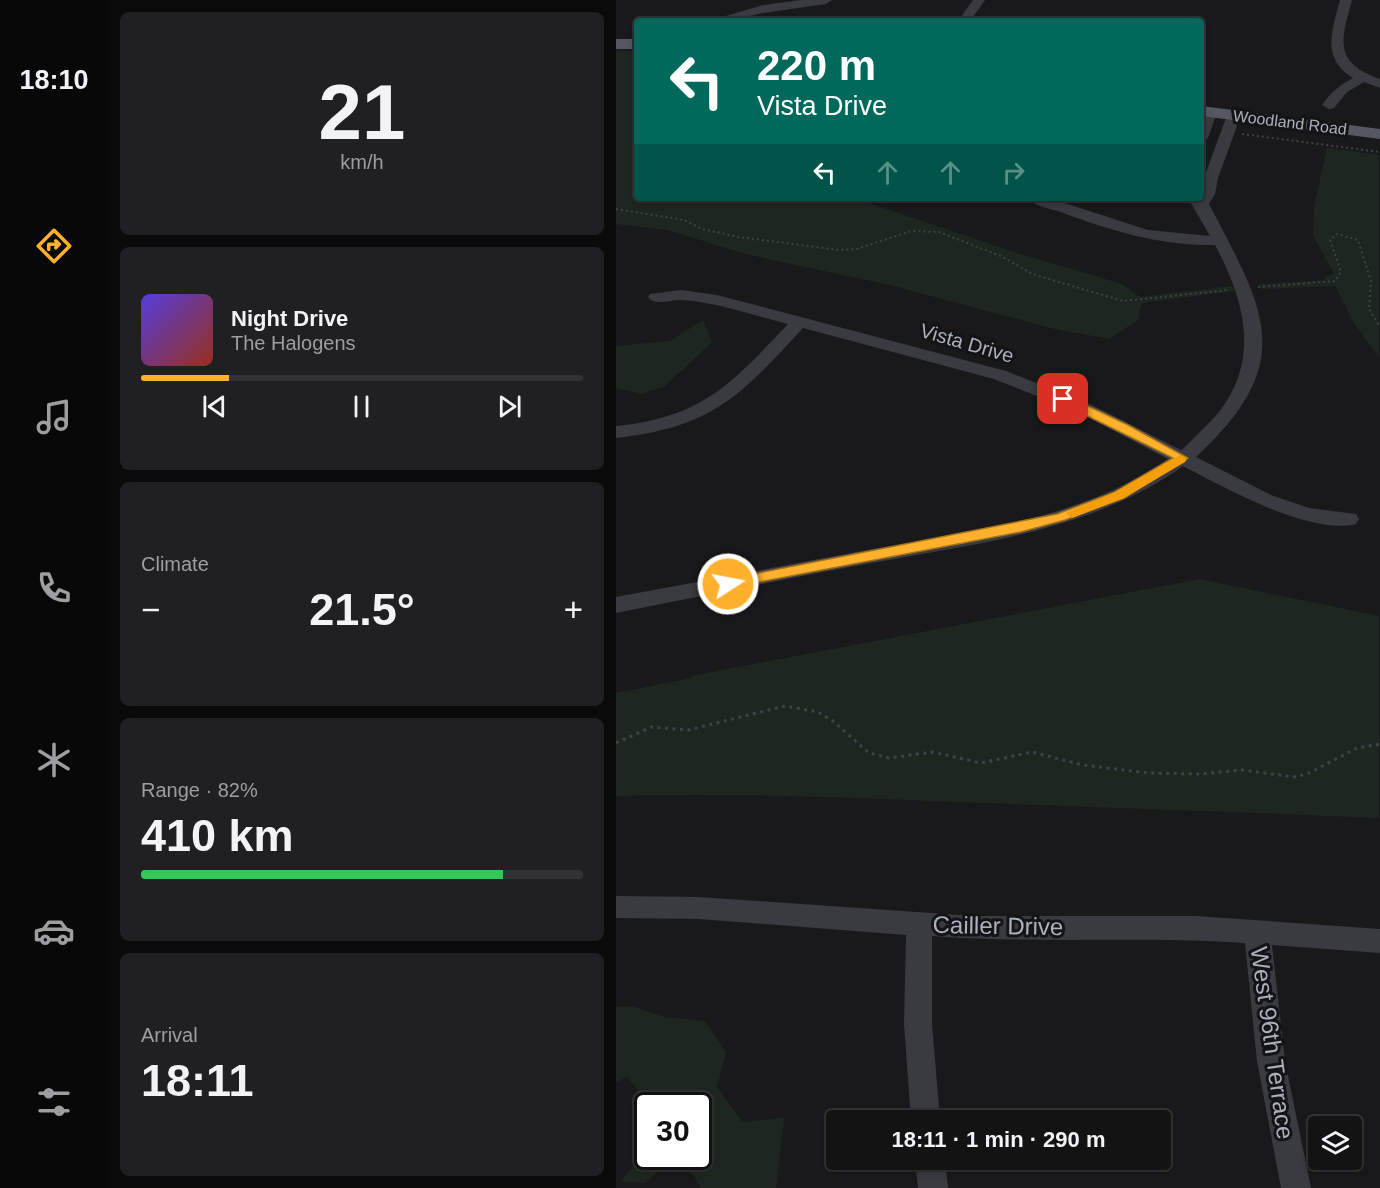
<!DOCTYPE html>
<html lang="en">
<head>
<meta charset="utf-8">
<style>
	:root { --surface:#131314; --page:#202022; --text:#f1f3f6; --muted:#9d9ea0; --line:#323234; --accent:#ffb12d }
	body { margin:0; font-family:Arial,sans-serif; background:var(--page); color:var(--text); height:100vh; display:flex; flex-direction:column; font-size:22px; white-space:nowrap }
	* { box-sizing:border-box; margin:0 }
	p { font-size:20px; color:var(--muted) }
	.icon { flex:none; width:33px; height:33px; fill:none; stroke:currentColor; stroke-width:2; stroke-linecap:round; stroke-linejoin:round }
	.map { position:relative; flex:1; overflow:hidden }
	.drawer { display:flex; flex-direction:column; gap:12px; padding:12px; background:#0a0a0b; width:508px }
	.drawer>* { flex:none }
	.hud { position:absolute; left:18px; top:18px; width:570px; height:183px; border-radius:6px; box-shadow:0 3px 9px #0003,0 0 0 2px var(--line); background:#00695c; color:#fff; overflow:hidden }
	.fabs { position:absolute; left:692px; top:1116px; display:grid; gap:12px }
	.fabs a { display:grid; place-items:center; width:54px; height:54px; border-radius:6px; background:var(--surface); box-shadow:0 3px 9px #0003,0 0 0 2px var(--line); font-size:30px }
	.speed { position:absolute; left:18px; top:1092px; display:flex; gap:12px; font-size:30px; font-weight:700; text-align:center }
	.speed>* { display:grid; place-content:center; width:78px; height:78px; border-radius:50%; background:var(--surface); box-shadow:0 3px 9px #0003,0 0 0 2px var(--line); line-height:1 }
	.speed .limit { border:3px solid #111; border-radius:9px; background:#fff; color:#111 }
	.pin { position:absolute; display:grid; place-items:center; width:51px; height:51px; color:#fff; margin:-26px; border-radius:12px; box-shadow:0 3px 9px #0006 }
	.me { position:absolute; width:66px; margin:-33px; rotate:79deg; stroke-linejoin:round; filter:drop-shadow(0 0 4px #0008) }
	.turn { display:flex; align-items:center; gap:21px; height:126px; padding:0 24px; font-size:27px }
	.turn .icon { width:78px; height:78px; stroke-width:2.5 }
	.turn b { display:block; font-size:42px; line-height:51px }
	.lanes { display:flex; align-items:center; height:57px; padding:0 24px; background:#0003; justify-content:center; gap:30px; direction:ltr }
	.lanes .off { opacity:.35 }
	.big { font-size:45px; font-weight:800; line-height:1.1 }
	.drawer .tile { flex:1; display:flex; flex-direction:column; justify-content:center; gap:9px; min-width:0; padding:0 21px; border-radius:9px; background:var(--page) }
	.drawer .dial { align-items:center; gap:0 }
	.dial b { font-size:78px; line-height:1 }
	.song { display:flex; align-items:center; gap:18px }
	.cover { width:72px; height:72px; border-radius:9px; background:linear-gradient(135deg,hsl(250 70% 55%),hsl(10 70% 35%)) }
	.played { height:6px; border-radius:3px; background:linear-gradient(90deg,var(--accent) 20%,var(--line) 20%) }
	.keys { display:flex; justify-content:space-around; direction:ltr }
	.heat { display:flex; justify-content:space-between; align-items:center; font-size:33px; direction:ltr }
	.charge { height:9px; border-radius:4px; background:linear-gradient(90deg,#34c759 82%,var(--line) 0) }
	.trip { position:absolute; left:210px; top:1110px; width:345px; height:60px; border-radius:6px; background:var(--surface); box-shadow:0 3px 9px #0003,0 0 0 2px var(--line); font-weight:800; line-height:60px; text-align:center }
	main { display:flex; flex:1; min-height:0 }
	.dock { display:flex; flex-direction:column; width:108px; justify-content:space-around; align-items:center; background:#080808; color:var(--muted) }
	.dock .icon { width:42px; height:42px }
	.dock .active { color:var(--accent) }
	.dock b { font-size:27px; color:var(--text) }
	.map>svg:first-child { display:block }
</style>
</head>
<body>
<main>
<nav class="dock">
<b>18:10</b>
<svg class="icon active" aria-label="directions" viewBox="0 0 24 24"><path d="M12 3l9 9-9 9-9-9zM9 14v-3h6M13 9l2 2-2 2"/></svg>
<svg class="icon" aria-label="music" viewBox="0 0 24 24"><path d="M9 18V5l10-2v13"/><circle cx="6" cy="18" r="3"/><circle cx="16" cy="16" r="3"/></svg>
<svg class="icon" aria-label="phone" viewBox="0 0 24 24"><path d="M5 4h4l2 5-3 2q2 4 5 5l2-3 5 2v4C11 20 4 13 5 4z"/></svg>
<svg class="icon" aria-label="climate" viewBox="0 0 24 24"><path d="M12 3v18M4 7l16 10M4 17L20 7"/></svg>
<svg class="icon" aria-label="car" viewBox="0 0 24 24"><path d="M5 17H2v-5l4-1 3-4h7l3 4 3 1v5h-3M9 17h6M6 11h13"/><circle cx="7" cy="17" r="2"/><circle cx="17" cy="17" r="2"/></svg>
<svg class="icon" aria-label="filters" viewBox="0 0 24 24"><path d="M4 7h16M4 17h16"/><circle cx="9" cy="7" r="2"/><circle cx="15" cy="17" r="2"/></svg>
</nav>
<section class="drawer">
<div class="tile dial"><b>21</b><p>km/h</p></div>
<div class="tile">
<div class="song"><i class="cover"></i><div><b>Night Drive</b><p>The Halogens</p></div></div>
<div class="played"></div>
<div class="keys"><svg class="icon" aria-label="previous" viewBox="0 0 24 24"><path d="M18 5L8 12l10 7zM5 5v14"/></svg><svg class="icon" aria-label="pause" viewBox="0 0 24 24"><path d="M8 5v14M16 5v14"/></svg><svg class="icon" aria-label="next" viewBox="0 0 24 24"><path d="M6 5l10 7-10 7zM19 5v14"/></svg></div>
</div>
<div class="tile"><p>Climate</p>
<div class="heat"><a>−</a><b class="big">21.5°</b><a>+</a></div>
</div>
<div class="tile"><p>Range · 82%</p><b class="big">410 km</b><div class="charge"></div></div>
<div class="tile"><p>Arrival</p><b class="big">18:11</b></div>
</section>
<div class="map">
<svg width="764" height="1188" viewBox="0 0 764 1188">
	<rect width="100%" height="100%" fill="#19191b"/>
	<g fill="#1e271f">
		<polygon points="0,50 21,51 21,198 238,198 401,253 506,284 524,297 616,286 619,291 526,303 522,320 493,339 439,329 274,285 129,254 52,230 0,224"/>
		<polygon points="711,148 763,155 763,357 738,323 719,286 645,289 643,284 709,280 709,277 718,274 697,235 698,207"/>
		<polygon points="87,320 96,342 49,386 25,394 0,388 0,346 54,341"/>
		<path d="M 584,579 L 763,616 L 763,818 C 650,813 536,809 423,805 C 282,800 141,792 0,796 L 0,693 L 75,678 L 75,676 Z"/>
		<polygon points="0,1007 19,1007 48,1017 89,1021 110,1052 101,1087 126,1122 168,1118 160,1188 85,1188 77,1175 57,1158 29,1183 5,1182 31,1147 32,1156 82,1156 82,1106 34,1105 11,1077 0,1082"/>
	</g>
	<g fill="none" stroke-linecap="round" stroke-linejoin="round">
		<g stroke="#3f4248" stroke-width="2" stroke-dasharray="2 3" stroke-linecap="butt">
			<polyline points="626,134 764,152"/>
			<polyline points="0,209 68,220 86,229 123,237 223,250 241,249 295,231 323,232 387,257 416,274 507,301 612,290"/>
			<polyline points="642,287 719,281 725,272 714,240 721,234 742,240 755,281 753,309 764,327"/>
		</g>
		<polyline stroke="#3f4248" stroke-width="3" stroke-dasharray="3 4.5" stroke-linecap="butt" points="0,743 35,727 72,730 169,706 202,712 217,721 253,753 273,758 317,752 365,763 416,752 467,765 532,773 584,774 626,770 678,777 691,774 741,748 764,744"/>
		<g fill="#393b41" fill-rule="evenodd">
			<polygon points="185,0 216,0 210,4 147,13 114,21 93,21 147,5"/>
			<polygon points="357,0 369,0 354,21 342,21"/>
			<path d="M 724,0 L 736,0 C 725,41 717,62 764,79 L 764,88 L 748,82 L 731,92 L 718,108 L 713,109 L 706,105 C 715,92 724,85 737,78 C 705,59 716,30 724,0 Z"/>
			<polygon points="594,108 601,112 592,138 585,142 585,118 589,109"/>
			<path d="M 618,111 L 625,115 L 602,178 L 599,194 L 593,204 C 649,311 683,362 580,457 L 655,495 L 693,508 L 740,514 L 743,519 L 740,524 C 694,536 608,487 567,466 C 473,533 355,544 245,565 C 163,580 82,597 0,613 L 0,597 C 82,582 164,566 246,551 C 351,532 462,521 552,459 L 462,412 L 378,379 L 187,328 C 124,396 97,427 0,438 L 0,426 C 87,417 114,385 172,324 C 137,315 103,303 67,300 C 56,299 39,307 32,297 L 34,294 L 65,290 L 101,295 L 390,371 L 474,404 L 565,450 L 568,448 C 579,436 592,425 603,412 C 645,358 628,299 599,245 C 545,246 495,231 445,212 C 435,209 418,206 412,198 L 433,198 L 532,230 L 594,236 L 572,198 L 585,198 L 588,178 L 611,115 Z"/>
			<path d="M 0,896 L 83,897 L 358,916 L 580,916 L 764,929 L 764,953 L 656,945 L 669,1061 L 695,1188 L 665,1188 L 641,1061 L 629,943 C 525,936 421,944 316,936 L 316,1023 L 324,1120 L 295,1120 L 288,1023 L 290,935 L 83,919 L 0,918 Z"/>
			<polygon points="299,1160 329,1160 332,1188 302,1188"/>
		</g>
		<g fill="#555860" fill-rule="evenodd">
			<rect x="0" y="39" width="21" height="10"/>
			<polygon points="585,106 764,129 764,139 585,116"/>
		</g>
	</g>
	<polygon fill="#ffb12d" stroke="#a6731d" stroke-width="1.5" points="443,396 451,396 512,425 572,458 508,498 449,520 405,532 112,588 106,584 112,579 441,514 499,492 557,458 443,402"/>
	<polygon fill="#f59e0b" points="564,455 571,459 569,462 508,498 456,518 450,513 499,492"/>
	<g text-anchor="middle" stroke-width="6" stroke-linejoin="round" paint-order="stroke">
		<g font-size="16" fill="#aab0bc" stroke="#141416">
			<text transform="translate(674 122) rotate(7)" y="6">Woodland Road</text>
		</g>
		<g font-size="20" fill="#aab0bc" stroke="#141416">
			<text transform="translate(351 343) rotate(16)" y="7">Vista Drive</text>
		</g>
		<g font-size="24" fill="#aab0bc" stroke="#141416">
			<text transform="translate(382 926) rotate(1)" y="8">Cailler Drive</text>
			<text transform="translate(656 1043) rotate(82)" y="8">West 96th Terrace</text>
		</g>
	</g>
</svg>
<div class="fabs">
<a><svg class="icon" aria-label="layers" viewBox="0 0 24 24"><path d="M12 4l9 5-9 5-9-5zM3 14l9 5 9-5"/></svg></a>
</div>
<div class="speed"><div class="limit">30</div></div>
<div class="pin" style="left:447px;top:399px;background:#d93025"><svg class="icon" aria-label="arrive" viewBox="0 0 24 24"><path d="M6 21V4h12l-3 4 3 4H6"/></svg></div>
<svg class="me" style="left:112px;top:584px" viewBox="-20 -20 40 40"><circle r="17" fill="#ffb12d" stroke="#fff" stroke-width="3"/><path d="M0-11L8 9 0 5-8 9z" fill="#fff"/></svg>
<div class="trip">18:11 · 1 min · 290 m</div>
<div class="hud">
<div class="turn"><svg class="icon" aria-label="left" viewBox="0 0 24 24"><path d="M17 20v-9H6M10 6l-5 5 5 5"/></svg><div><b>220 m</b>Vista Drive</div></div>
<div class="lanes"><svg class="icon" aria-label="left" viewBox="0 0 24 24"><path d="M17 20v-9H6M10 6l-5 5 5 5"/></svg><svg class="icon off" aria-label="ahead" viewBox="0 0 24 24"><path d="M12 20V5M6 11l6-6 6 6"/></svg><svg class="icon off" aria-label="ahead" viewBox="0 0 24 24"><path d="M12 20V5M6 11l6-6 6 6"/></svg><svg class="icon off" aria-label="right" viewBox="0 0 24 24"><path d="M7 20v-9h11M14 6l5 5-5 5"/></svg></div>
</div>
</div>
</main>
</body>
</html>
